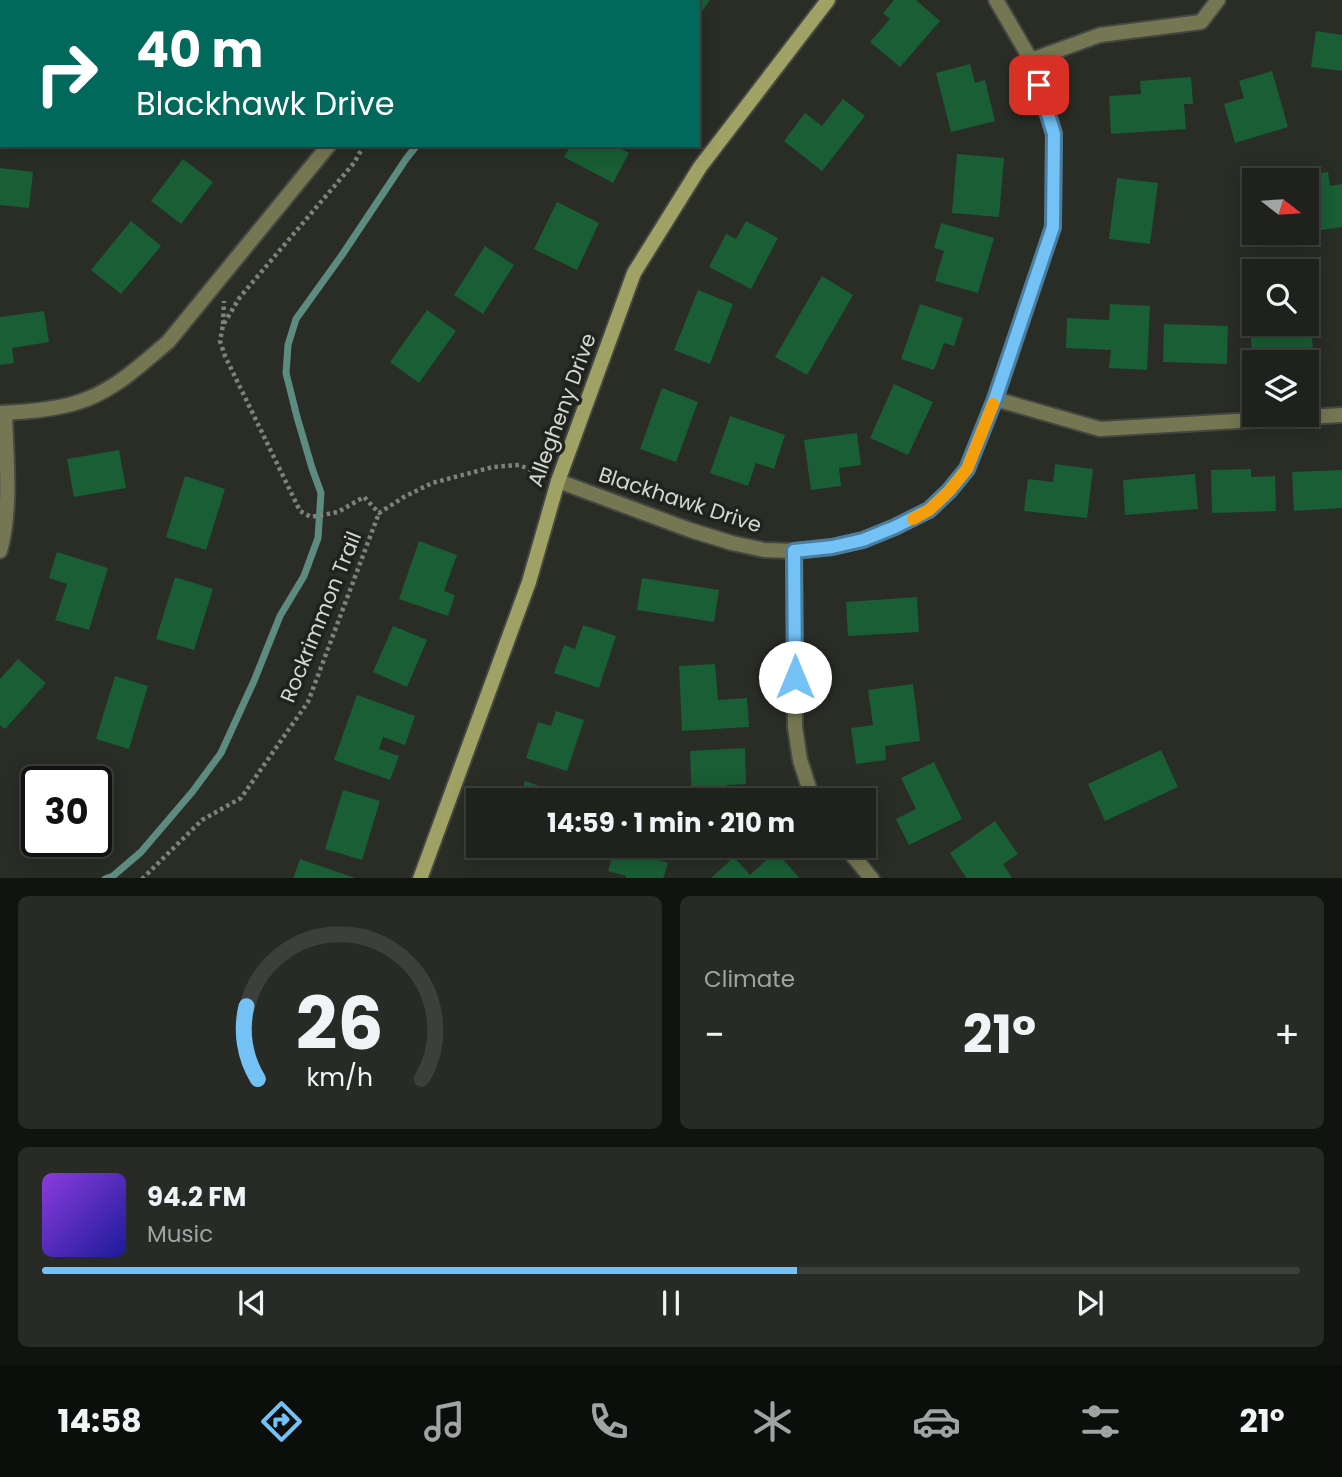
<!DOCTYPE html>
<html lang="en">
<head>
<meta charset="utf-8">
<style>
	:root { --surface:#1f221c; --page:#272a25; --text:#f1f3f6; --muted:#a1a4a3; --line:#3c3f3b; --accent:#73c1f5 }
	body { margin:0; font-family:Poppins,sans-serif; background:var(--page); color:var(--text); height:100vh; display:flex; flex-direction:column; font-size:26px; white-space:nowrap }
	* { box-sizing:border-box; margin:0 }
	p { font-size:23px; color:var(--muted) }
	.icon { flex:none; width:38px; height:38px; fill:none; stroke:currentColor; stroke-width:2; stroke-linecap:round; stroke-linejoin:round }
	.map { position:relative; height:878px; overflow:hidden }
	.drawer { display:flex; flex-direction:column; gap:18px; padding:18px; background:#11130f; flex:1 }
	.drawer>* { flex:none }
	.guide { position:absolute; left:0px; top:0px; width:700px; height:147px; box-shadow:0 4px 18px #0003,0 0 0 2px var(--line); background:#00695c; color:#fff; overflow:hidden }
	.needle { width:46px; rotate:107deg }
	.tools { position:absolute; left:1242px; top:168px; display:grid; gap:14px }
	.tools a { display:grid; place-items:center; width:77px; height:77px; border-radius:0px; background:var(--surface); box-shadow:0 4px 18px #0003,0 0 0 2px var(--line); font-size:35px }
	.speed { position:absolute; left:21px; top:766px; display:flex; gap:14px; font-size:35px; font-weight:700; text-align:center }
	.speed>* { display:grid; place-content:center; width:91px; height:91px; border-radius:50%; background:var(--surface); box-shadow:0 4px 18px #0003,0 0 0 2px var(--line); line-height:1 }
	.speed .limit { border:4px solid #111; border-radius:10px; background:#fff; color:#111 }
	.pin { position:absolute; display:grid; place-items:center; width:60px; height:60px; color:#fff; margin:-30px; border-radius:14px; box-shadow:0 4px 10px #0006 }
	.me { position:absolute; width:77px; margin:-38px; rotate:0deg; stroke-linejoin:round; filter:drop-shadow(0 0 5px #0008) }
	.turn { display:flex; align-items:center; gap:24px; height:147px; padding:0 21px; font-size:32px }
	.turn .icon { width:91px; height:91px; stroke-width:2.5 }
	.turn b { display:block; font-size:49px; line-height:60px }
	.big { font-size:52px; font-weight:700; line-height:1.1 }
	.drawer .card { flex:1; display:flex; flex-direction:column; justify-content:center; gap:10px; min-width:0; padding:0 24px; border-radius:10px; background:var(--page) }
	.drawer .dial { align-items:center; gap:0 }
	.dial svg { height:182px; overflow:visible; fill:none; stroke:var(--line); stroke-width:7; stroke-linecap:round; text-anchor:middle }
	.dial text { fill:var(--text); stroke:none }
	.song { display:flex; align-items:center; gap:21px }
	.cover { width:84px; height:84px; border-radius:10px; background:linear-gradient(135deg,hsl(270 70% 55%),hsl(240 70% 35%)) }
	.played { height:7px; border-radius:4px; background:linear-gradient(90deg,var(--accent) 60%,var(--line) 60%) }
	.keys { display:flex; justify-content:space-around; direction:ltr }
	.heat { display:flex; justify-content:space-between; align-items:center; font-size:38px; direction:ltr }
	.drawer .tiles { flex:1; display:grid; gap:18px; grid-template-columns:1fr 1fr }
	.card:last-child { grid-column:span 2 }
	.trip { position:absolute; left:466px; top:788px; width:410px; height:70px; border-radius:0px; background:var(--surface); box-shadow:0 4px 18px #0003,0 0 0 2px var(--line); font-weight:700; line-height:70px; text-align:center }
	.tabs { display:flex; height:112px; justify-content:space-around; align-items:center; background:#0c0e0b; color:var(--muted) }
	.tabs .icon { width:49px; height:49px }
	.tabs .selected { color:var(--accent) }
	.tabs b { font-size:32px; color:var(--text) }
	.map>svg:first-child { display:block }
</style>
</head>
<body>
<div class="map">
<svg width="1342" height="879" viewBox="0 0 1342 879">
	<rect width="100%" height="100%" fill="#292d26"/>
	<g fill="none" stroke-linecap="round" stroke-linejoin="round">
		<g stroke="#5d8b7f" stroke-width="7">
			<polyline points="507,2 508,0"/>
			<polyline points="105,879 113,876 141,852 193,791 221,753 254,681 280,616 304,576 318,538 321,493 312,468 297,417 286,373 288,345 296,319 342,255 406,159 417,145"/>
		</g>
	</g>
	<g fill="#195e35">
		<polygon points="698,0 710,0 698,17"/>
		<polygon points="894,0 916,0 940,21 900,67 870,42 890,19 883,13"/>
		<polygon points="1316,31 1342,35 1342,71 1311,67"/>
		<polygon points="970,64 975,83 985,80 995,121 951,132 936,73"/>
		<polygon points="1272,71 1288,127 1235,143 1224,104 1244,98 1239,81"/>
		<polygon points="1191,77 1193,104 1184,104 1186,129 1111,134 1109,96 1141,94 1140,81"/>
		<polygon points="843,99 865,116 822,171 784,141 805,113 822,126"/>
		<polygon points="571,145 614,145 629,153 613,183 564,157"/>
		<polygon points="957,154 1004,158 999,217 952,213"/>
		<polygon points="183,159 213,182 181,224 151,201"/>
		<polygon points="0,168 33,172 29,208 0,205"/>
		<polygon points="1328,172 1330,186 1342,184 1342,227 1315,231 1316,241 1288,245 1287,233 1307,233 1307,180 1300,180 1300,176"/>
		<polygon points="1117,178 1158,183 1150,244 1109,239"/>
		<polygon points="557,202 599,223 577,270 534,249"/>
		<polygon points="131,221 161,246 121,294 91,270"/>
		<polygon points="746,221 778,238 751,289 709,267 726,234 736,239"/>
		<polygon points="941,223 994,238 978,293 935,281 944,251 934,248"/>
		<polygon points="485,246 514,265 483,314 454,295"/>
		<polygon points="822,276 853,295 807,375 775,357"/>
		<polygon points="698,290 733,304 710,364 674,350"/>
		<polygon points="920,304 963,318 954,346 944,343 934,370 901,359"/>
		<polygon points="1110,304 1150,306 1147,370 1109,368 1111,350 1066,348 1067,318 1109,320"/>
		<polygon points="427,310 456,331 419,383 390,362"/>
		<polygon points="44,311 49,342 12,348 14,363 0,365 0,317"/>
		<polygon points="1311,319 1313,354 1289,356 1289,361 1255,362 1255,368 1253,368 1250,324 1307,324 1307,320"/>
		<polygon points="1164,324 1228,326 1227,364 1163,362"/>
		<polygon points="894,384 933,402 908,455 870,438"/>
		<polygon points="662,388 698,402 676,462 640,449"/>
		<polygon points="730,416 785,435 774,469 756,463 748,486 710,473"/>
		<polygon points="857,433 861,465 839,468 841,486 811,490 804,440"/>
		<polygon points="119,450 126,488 74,497 67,459"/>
		<polygon points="1055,464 1093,469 1087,518 1024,511 1028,479 1053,482"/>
		<polygon points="1251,469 1251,477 1275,476 1276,511 1212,513 1211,470"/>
		<polygon points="1342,470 1342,508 1294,511 1292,472"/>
		<polygon points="1195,474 1198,509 1125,515 1123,480"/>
		<polygon points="185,476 225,489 206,550 166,537"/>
		<polygon points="419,541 457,555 444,591 455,595 448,616 399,599"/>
		<polygon points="57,552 108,568 89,630 55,620 67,584 49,578"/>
		<polygon points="175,577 213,589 194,650 156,639"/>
		<polygon points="642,578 719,590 714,622 637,610"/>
		<polygon points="917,597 919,632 848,636 846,602"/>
		<polygon points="583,625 616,636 599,688 554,673 564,645 575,649"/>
		<polygon points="393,626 427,640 407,687 373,672"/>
		<polygon points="18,659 46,683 5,729 0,725 0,679"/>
		<polygon points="715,664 718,700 747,698 749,727 682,731 679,666"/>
		<polygon points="115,676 148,686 129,749 96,739"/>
		<polygon points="913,684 920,741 885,746 886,760 856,764 851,728 873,725 868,690"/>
		<polygon points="357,695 415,716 405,745 383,737 379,749 399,756 390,780 334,760"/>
		<polygon points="556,711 584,720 567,771 526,758 538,722 551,726"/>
		<polygon points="745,748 746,784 727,785 727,800 692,800 690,751"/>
		<polygon points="1161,750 1178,787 1105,821 1088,784"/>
		<polygon points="934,762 962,819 909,845 896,819 916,809 901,778"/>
		<polygon points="525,781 557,792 555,800 519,800"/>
		<polygon points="343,790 380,801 362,860 325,849"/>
		<polygon points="995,821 1018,854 1003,864 1013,879 967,879 950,853"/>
		<polygon points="514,845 540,845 538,854"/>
		<polygon points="616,845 668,863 663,879 625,879 626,876 608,871"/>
		<polygon points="776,851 800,879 710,879 734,857 750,875"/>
		<polygon points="300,859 355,878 354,879 293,879"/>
	</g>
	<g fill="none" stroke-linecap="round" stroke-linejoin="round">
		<g stroke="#454842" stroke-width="18">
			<g id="street">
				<polyline points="360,0 360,2"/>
				<polyline points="1031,60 1100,35 1201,22 1218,0"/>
				<polyline points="995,399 1100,429 1342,415"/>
				<path d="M 0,413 C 26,412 63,409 87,399 C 118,387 143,363 168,342 L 329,145"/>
				<polyline points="558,481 690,530 732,543 764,550 794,551 832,547 863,540 895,527 929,510 949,491 967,469 995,399 1053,227 1054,134 1031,60 996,0"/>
				<path d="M 0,551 C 12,507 6,458 5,413"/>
				<polyline points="794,551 795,727 800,760 813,800"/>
				<polyline points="844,845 872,879"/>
			</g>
		</g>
		<g stroke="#454842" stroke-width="18">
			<polyline id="secondary" points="420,879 529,582 558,481 634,273 700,167 828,0"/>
		</g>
		<g stroke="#7f827c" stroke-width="4.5" stroke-dasharray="3.5 3.5" stroke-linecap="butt">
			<polyline points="465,2 467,0"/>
			<polyline points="364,145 354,163 240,297 223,325 220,341 225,356 300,511 311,517 338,512 364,497 379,513 404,497 432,483 493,467 519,465 542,474"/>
			<polyline points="223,324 224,301"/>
			<polyline points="142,879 202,820 241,798 308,702 379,513"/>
		</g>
		<use href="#street" stroke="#757752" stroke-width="14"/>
		<use href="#secondary" stroke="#9fa165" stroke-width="14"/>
	</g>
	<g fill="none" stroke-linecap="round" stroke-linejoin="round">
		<g stroke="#4b7d9f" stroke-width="18">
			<polyline id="route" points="795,677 794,551 832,547 863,540 895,527 929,510 949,491 967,469 995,399 1053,227 1054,134 1039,85"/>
		</g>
		<use href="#route" stroke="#73c1f5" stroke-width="12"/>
		<polyline stroke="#f59e0b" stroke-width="12" points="913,519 929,510 949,491 967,469 993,404"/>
	</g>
	<g text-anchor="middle" stroke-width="7" stroke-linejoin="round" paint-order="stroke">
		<g font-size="21" fill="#d5d7d3" stroke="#20231d">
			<text transform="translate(562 410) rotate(-70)" y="7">Allegheny Drive</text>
			<text transform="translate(680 500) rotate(18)" y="7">Blackhawk Drive</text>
			<text transform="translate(321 617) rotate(-68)" y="7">Rockrimmon Trail</text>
		</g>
	</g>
</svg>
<div class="tools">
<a><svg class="needle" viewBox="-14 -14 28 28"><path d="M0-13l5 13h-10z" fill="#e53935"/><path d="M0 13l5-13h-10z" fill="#a1a4a3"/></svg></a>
<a><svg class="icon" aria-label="search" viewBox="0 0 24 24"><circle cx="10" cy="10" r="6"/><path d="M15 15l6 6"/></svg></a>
<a><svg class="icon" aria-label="layers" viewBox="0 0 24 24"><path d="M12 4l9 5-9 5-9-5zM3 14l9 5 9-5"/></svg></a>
</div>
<div class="speed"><div class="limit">30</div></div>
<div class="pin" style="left:1039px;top:85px;background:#d93025"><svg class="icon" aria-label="arrive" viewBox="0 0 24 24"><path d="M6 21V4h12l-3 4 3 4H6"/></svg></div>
<svg class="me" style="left:795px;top:677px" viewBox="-20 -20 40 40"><circle r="19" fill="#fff"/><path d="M0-13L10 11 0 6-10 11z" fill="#73c1f5"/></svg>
<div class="trip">14:59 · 1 min · 210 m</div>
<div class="guide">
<div class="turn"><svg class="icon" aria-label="right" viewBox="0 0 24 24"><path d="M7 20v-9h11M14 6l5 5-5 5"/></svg><div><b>40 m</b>Blackhawk Drive</div></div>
</div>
</div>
<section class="drawer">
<div class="tiles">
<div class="card dial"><svg viewBox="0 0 100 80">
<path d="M14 69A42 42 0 1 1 86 69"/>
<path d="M14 69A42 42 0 0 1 9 37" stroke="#73c1f5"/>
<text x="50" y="56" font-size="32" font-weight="700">26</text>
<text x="50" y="72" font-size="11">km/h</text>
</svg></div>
<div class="card"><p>Climate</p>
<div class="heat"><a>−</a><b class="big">21°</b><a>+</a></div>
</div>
<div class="card">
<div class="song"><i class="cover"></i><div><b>94.2 FM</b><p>Music</p></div></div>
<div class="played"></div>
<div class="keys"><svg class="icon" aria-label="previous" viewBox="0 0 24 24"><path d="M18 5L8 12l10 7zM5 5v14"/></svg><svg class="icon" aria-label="pause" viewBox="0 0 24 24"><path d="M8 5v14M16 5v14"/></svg><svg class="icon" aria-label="next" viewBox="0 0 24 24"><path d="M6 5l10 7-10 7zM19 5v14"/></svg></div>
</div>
</div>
</section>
<nav class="tabs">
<b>14:58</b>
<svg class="icon selected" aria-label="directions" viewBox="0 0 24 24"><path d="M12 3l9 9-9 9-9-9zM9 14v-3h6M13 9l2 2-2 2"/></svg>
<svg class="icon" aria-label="music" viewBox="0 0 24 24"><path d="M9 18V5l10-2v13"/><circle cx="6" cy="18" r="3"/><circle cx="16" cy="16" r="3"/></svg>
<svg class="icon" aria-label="phone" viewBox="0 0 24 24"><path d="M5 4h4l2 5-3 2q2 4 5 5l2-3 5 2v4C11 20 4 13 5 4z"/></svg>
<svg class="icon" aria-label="climate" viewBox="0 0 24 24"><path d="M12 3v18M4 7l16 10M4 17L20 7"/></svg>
<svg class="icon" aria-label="car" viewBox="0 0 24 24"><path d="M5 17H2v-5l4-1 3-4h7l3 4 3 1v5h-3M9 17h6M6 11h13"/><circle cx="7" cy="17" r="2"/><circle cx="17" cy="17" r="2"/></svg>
<svg class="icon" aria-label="filters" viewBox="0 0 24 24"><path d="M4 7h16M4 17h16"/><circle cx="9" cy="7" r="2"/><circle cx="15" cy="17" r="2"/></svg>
<b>21°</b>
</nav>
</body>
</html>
